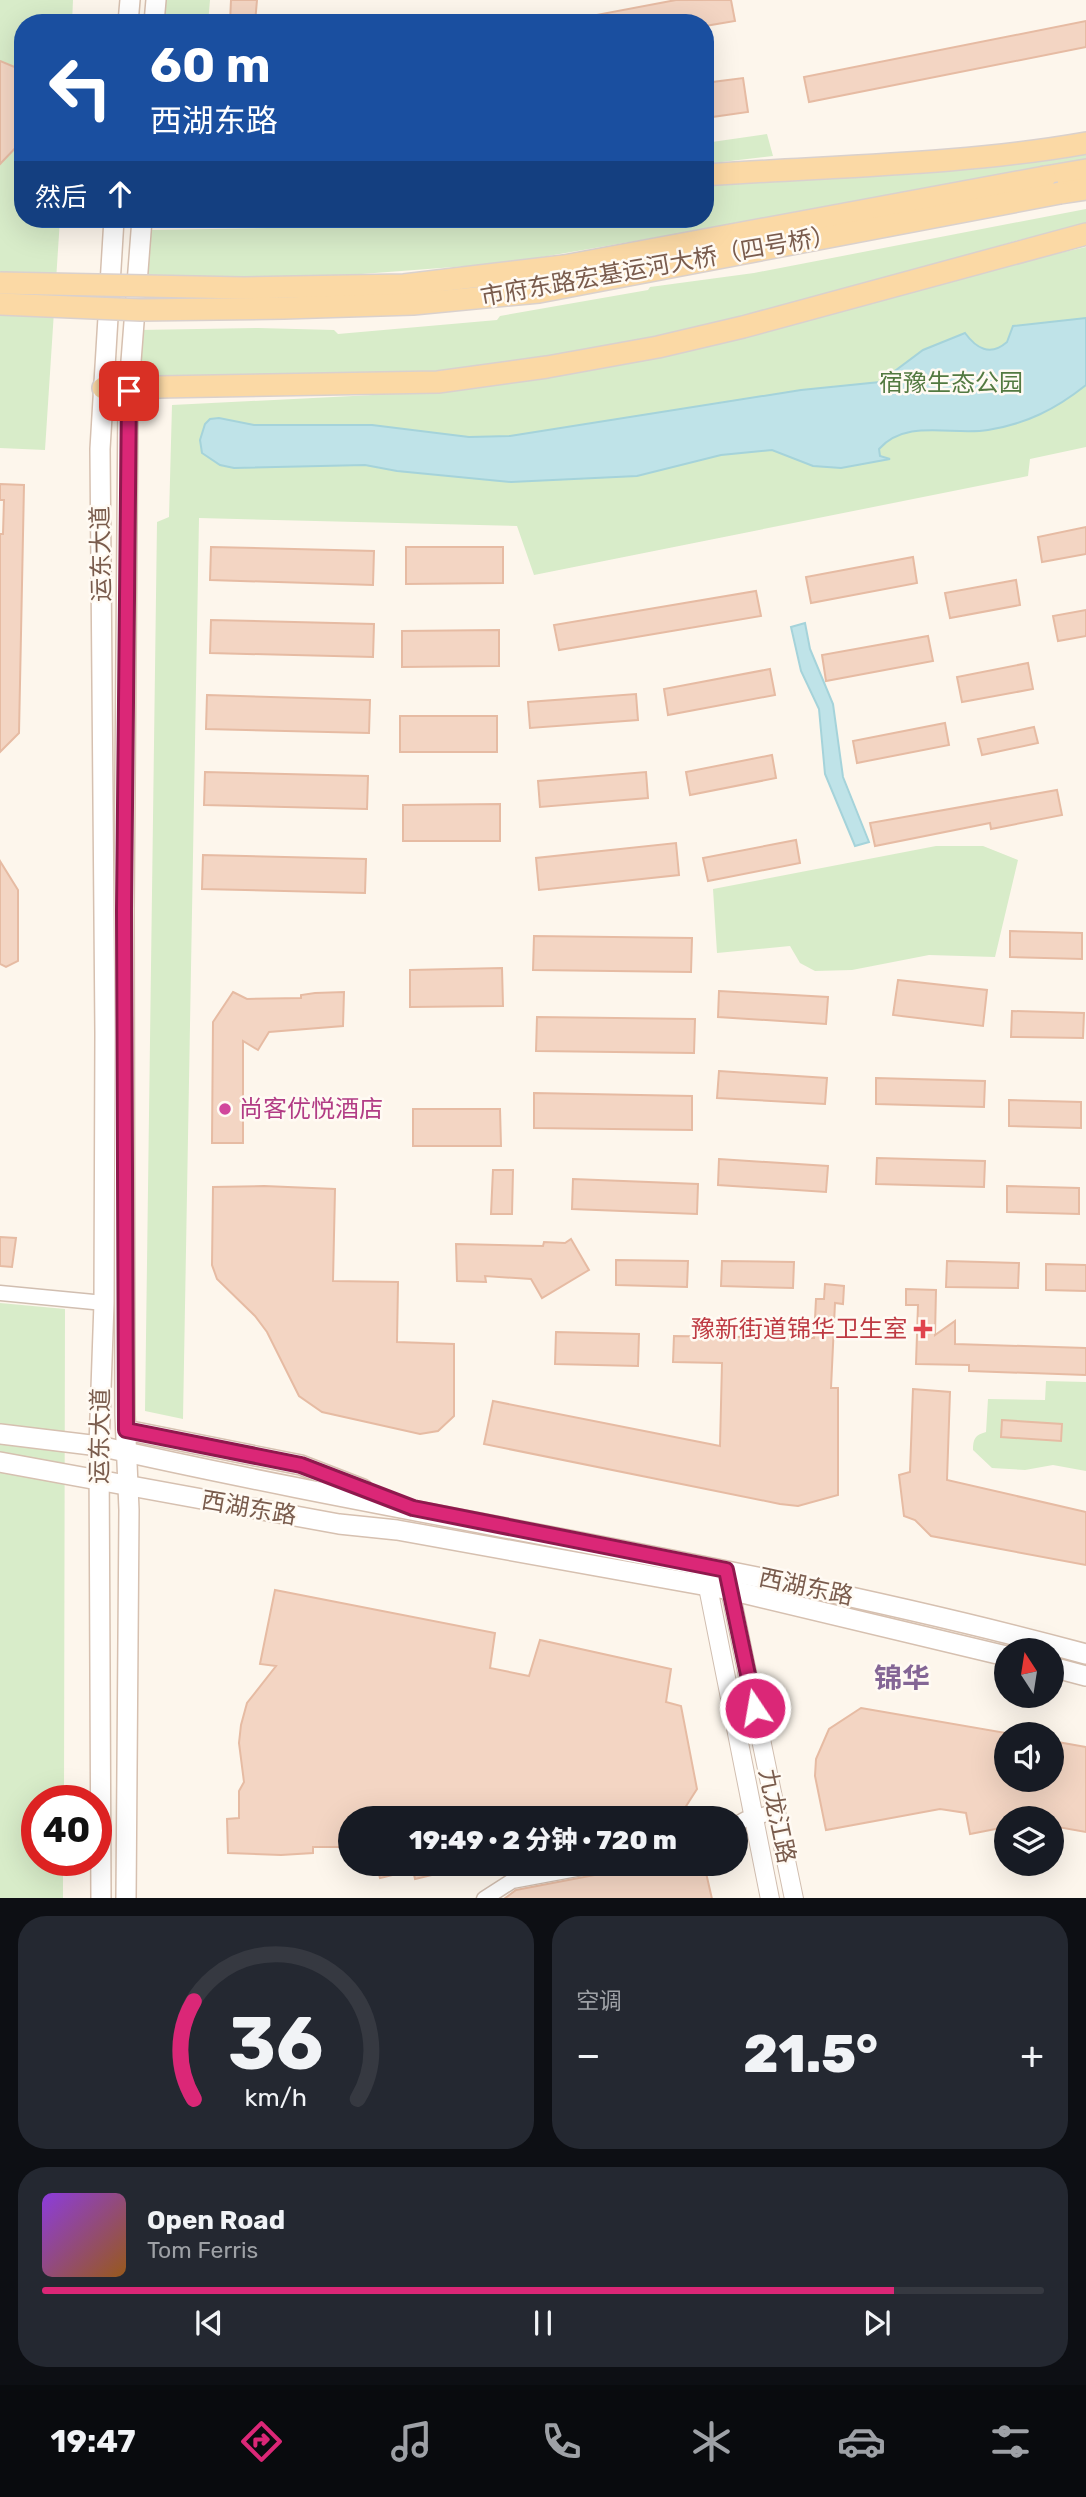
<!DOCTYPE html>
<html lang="zh">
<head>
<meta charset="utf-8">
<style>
	:root { --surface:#171b24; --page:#242831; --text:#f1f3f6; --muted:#9ea1a6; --line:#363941; --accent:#db2777 }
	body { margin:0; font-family:Rubik,"Noto Sans SC",sans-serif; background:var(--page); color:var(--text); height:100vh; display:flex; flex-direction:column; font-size:26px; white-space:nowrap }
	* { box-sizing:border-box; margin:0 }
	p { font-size:23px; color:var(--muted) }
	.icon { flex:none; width:38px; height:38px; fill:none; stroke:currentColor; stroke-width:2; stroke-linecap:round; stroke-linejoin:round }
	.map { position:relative; height:1898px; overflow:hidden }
	.side { display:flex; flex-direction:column; gap:18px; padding:18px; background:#0d0f14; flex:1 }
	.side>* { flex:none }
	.banner { position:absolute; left:14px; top:14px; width:700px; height:214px; border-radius:28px; box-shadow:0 7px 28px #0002; background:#1a4fa0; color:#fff; overflow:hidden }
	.needle { width:46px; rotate:348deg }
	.buttons { position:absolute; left:994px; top:1638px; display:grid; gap:14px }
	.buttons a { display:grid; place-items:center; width:70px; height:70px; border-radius:50%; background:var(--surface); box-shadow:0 7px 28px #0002; font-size:35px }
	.speed { position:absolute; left:21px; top:1785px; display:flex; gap:14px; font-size:35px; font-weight:700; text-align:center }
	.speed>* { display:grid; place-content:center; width:91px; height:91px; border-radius:50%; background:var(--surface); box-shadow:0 7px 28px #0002; line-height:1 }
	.speed .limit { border:10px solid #d22; background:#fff; color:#111 }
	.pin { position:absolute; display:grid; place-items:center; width:60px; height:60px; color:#fff; margin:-30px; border-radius:14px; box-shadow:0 4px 10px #0006 }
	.me { position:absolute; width:77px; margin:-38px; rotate:348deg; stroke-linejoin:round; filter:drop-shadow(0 0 5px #0008) }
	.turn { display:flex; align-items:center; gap:24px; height:147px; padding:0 21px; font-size:32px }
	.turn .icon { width:91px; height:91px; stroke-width:2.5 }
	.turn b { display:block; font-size:49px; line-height:60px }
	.then { display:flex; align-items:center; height:66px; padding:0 21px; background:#0003; gap:14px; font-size:26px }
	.big { font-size:52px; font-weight:800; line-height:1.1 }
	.side .card { flex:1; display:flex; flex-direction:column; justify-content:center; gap:10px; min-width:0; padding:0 24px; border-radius:28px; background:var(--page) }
	.side .dial { align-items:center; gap:0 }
	.dial svg { height:182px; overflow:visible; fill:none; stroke:var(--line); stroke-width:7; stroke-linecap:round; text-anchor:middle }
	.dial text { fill:var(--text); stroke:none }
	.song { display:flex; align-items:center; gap:21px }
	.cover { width:84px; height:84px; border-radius:10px; background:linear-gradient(135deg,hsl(270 70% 55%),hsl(30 70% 35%)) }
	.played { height:7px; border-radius:4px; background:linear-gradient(90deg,var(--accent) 85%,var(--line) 85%) }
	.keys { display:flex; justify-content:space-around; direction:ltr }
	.heat { display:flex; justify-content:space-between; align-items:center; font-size:38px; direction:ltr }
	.side .tiles { flex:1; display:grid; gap:18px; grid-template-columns:1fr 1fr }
	.card:last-child { grid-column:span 2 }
	.trip { position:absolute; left:338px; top:1806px; width:410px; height:70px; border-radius:35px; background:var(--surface); box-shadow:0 7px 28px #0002; font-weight:800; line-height:70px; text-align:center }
	.menu { display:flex; height:112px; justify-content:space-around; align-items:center; background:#090b0e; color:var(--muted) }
	.menu .icon { width:49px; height:49px }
	.menu .on { color:var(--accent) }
	.menu b { font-size:32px; color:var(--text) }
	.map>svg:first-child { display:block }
</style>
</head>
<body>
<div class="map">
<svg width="1086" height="1899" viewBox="0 0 1086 1899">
	<rect width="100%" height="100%" fill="#fdf6ec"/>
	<g fill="#d8ecc9">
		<polygon points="0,0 73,0 72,23 23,23 23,219 60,219 45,450 0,448"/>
		<polygon points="149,0 210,0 208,23 148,23"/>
		<polygon points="767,134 773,156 705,164 705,143"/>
		<polygon points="1086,154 1086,164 507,263 335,276 139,276 140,239 151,230 325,227 444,219 705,219 705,184 920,174"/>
		<polygon points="1086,209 1086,224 1019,240 727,324 517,365 392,376 135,378 139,330 258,328 334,330 338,334 497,320 500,316 648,290 650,287 754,273"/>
		<polygon points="1086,247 1086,447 1030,459 1028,476 534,575 517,526 199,518 183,1419 145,1411 157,522 169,517 172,405 373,395 479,385"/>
		<polygon points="936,846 983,846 1018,860 995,957 929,955 852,970 815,971 800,963 790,946 717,953 713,889"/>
		<polygon points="0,1303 65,1309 64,1801 37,1801 37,1860 63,1860 63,1898 0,1898"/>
		<path d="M 1046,1381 L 1086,1382 L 1086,1471 L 1053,1465 L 1025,1470 L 992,1468 L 973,1450 C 973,1439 975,1435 986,1432 L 988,1399 L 1045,1400 Z"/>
	</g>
	<g fill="#bfe3e8" stroke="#a5d3da" stroke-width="2">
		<path d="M 1086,318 L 1086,385 C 1056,409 1026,424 988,430 C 952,436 907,418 879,449 L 880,456 L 890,459 L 841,468 L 813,466 L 772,450 L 721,455 L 637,476 L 511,482 L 397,471 L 365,465 L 234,468 L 220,465 L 202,453 L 200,440 L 205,424 L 210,419 L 219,418 L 254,425 L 372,425 L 469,437 L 510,436 L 801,390 L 880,382 L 923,350 L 965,333 C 976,348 990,357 1007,342 L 1013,326 Z"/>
		<polygon points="805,623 810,649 833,704 843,777 869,842 855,846 825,774 819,709 801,671 791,627"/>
	</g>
	<g fill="#f3d5c3" stroke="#e6bba3" stroke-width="2">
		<polygon points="231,0 257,0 255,23 230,23"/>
		<polygon points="676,0 731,0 735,21 705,26 705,23 591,23 591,16"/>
		<polygon points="1086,21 1086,47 809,102 804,77"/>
		<polygon points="0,61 17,68 17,119 23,119 23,140 0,164"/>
		<polygon points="743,78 748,112 705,118 705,83"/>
		<polygon points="0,484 24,485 19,733 0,752 0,534 3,534 4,500 0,500"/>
		<polygon points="1086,527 1086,554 1042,562 1038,537"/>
		<polygon points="211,547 374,551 373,585 210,580"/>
		<polygon points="406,547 503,547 503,583 406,584"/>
		<polygon points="913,557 917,583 811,603 806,577"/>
		<polygon points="1016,580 1020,605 950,618 945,593"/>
		<polygon points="756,591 761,616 559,650 554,625"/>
		<polygon points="1086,610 1086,636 1058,641 1053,616"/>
		<polygon points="211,620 374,624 373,657 210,653"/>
		<polygon points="499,630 499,666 402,667 402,631"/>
		<polygon points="928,636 933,661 826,681 822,655"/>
		<polygon points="1028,663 1033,689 962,702 957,677"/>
		<polygon points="770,669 775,695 668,715 664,689"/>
		<polygon points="636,694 638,720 530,728 528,702"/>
		<polygon points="207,695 370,700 369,733 206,729"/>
		<rect x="400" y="716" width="97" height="36"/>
		<polygon points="945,723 949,745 857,763 853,741"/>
		<polygon points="1034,727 1038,743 982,755 978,739"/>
		<polygon points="772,755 776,778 690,795 686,772"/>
		<polygon points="205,772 368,776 367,809 204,805"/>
		<polygon points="646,772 648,798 540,807 538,781"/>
		<polygon points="1057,790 1062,815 991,829 990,823 875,846 870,823"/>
		<polygon points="500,804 500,841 403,841 403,805"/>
		<polygon points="796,840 800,863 708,881 703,858"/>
		<polygon points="676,843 679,875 539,890 536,858"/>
		<polygon points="203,855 366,859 365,893 202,889"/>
		<polygon points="0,861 18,890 18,961 6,967 0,964"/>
		<polygon points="1010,931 1082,933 1082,959 1010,957"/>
		<polygon points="534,936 692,938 691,972 533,970"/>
		<polygon points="502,968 503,1006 410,1007 410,970"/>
		<polygon points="898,980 987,990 983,1026 893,1015"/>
		<polygon points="719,991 828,997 826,1024 718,1017"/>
		<polygon points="233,992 247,999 301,998 301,995 315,993 344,992 343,1026 269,1032 258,1050 243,1041 243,1143 212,1143 213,1022"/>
		<polygon points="1012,1011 1084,1013 1083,1038 1011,1037"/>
		<polygon points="537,1017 695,1019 694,1053 536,1051"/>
		<polygon points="719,1071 827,1078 825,1104 717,1098"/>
		<polygon points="876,1078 985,1081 984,1107 876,1104"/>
		<polygon points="534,1093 692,1096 692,1130 534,1128"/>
		<polygon points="1009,1100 1081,1102 1081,1128 1009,1126"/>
		<polygon points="413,1109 500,1109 501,1146 413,1146"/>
		<polygon points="877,1158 985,1161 984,1187 876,1184"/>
		<polygon points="719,1159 828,1166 826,1192 718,1185"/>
		<polygon points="493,1170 513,1170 512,1214 491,1214"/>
		<polygon points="573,1179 698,1184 697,1214 572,1209"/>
		<polygon points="264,1186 335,1189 333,1281 398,1282 397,1342 454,1344 454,1416 438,1431 420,1434 322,1412 299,1396 267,1332 255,1316 217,1279 212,1265 213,1187"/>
		<polygon points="1007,1186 1079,1188 1079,1214 1007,1212"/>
		<polygon points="0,1237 16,1238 12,1267 0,1266"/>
		<polygon points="571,1239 589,1270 542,1298 531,1279 485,1276 486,1282 457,1281 456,1244 543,1246 544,1242 565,1243"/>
		<polygon points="616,1260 688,1261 687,1287 616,1285"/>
		<polygon points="722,1261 794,1262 793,1288 721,1286"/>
		<polygon points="947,1261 1019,1263 1018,1288 946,1287"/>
		<polygon points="1046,1264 1086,1265 1086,1291 1046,1290"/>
		<polygon points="825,1284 844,1286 843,1304 835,1303 831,1388 838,1388 838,1495 798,1506 780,1504 484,1444 493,1401 720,1446 722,1363 673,1362 674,1336 814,1338 816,1299 824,1299"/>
		<polygon points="906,1289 936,1290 935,1335 955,1321 955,1344 1086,1348 1086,1375 969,1371 969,1365 916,1364 918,1305 906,1305"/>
		<polygon points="556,1332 639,1334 638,1366 555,1364"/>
		<polygon points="913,1389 950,1392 947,1480 1086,1512 1086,1565 931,1536 915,1520 904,1516 899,1475 910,1472"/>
		<polygon points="1002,1420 1062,1424 1061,1441 1001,1437"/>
		<polygon points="275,1590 495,1633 490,1668 529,1676 540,1640 671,1669 666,1702 681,1706 697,1789 681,1814 663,1818 350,1818 350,1847 313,1847 313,1853 281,1855 228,1853 227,1819 239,1818 239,1791 244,1782 239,1743 241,1725 247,1703 276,1666 260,1664"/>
		<polygon points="861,1708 1006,1733 1006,1780 1052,1780 1052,1741 1086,1747 1086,1832 1052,1826 1052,1818 1006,1818 1006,1827 970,1834 966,1813 940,1809 826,1830 815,1776 816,1759 829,1729"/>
		<polygon points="376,1864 456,1864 457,1869 415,1879 413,1870 380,1878"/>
		<polygon points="652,1864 704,1864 712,1899 504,1899 516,1890"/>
	</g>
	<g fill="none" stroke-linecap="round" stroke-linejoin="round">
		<g stroke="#d1beb0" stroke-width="17">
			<g id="minor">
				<polyline points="0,1293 104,1303"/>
				<polyline points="735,1825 746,1819 776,1812"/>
				<polyline points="484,1899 512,1881 603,1864"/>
			</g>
		</g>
		<g stroke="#d1beb0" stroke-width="20">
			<g id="tertiary">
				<polyline points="705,1572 770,1899"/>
				<polyline points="728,1580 794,1899"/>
			</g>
		</g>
		<g stroke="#d6c0b0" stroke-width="22">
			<g id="secondary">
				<polyline points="128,23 130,0"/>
				<polyline points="154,23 156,0"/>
				<polyline points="126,1430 301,1465 363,1489"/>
				<path d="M 0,1434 L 99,1446 C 427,1520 761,1566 1086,1654"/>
				<polyline points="0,1462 339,1524 397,1530 730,1590 1006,1656"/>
				<polyline points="1052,1667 1086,1676"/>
				<polyline points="101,1899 99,1446 104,1303 105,1034 100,449 114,219"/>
				<polyline points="126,1899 129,1510 125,1415 124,910 128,400 142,219"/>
			</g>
		</g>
		<g stroke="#dad1cd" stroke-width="24">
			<g id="primary">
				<path d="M 705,175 C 832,166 961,165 1086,143"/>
				<polyline points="1045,177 1086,170"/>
				<polyline points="1060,193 1086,189"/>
				<polyline points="103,388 438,382 547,367 658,347 743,327 1086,234"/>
			</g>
		</g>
		<use href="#minor" stroke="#fff" stroke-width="14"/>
		<use href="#tertiary" stroke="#fff" stroke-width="18"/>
		<use href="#secondary" stroke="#fff" stroke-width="19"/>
		<use href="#primary" stroke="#fbd9a5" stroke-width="21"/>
		<g stroke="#dad1cd" stroke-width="24" stroke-linecap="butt">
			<g id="primary-bridge">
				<polyline points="0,283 244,288 404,285 564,266 1045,177"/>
				<polyline points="0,304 141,310 284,308 413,304 539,292 1060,193"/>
			</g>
		</g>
		<use href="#primary-bridge" stroke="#fbd9a5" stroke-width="21"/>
	</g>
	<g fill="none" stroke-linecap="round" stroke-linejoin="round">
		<g stroke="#8e194d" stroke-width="18">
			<polyline id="route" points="129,391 124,910 126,1430 301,1465 413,1508 726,1570 755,1708"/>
		</g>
		<use href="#route" stroke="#db2777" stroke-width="12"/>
	</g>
	<circle fill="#d1479c" stroke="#fffaf3" stroke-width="2.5" cx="225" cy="1109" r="7"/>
	<path fill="#e0444e" stroke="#fffaf3" stroke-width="2.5" d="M919.5 1318.5h7v7h7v7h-7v7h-7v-7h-7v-7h7z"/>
	<g text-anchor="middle" stroke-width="5" stroke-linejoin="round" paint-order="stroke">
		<g font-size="24" fill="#7a5c4d" stroke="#fffaf3">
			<text transform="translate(658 266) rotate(-10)" y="8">市府东路宏基运河大桥（四号桥）</text>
			<text transform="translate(101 554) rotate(-91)" y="8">运东大道</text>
			<text transform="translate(100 1436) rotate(-89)" y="8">运东大道</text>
			<text transform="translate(249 1508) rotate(10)" y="8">西湖东路</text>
			<text transform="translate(806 1587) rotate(12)" y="8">西湖东路</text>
			<text transform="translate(777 1816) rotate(78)" y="8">九龙江路</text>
		</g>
		<g font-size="24" fill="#537a41" stroke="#fffaf3">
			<text x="951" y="391">宿豫生态公园</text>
		</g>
		<g font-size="24" fill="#b23c85" stroke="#fffaf3" text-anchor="start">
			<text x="239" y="1117">尚客优悦酒店</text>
		</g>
		<g font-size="24" fill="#be3a42" stroke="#fffaf3" text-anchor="end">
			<text x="907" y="1337">豫新街道锦华卫生室</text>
		</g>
		<g font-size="28" font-weight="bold" fill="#846695" stroke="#fffaf3">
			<text x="902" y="1688">锦华</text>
		</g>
	</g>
</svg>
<div class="buttons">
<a><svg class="needle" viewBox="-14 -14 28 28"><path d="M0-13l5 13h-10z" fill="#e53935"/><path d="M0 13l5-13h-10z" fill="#9ea1a6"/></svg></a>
<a><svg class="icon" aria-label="sound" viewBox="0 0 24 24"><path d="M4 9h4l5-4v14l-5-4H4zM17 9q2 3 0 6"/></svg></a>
<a><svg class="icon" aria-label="layers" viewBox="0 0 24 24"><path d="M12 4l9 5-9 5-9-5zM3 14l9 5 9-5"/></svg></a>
</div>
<div class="speed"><div class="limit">40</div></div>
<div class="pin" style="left:129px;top:391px;background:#d93025"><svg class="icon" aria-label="arrive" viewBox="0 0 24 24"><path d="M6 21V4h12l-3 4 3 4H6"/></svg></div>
<svg class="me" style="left:755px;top:1708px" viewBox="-20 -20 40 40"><circle r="17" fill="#db2777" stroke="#fff" stroke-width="3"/><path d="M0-11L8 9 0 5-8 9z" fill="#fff"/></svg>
<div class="trip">19:49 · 2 分钟 · 720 m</div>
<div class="banner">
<div class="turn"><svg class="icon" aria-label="left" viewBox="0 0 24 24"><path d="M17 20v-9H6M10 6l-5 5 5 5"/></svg><div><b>60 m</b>西湖东路</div></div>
<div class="then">然后<svg class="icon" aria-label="ahead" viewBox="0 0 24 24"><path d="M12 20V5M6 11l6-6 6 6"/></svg></div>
</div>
</div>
<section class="side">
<div class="tiles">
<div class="card dial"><svg viewBox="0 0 100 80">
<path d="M14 69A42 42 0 1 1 86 69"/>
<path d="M14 69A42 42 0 0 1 14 26" stroke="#db2777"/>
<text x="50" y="56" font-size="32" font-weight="700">36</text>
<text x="50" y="72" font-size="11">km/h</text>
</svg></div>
<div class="card"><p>空调</p>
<div class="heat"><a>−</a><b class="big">21.5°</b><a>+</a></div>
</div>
<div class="card">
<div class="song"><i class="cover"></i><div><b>Open Road</b><p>Tom Ferris</p></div></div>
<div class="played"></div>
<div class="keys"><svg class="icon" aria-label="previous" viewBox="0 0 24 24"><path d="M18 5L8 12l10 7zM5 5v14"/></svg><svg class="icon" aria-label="pause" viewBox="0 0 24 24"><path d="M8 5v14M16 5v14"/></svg><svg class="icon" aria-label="next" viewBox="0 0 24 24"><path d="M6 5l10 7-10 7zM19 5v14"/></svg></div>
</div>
</div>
</section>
<nav class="menu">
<b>19:47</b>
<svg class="icon on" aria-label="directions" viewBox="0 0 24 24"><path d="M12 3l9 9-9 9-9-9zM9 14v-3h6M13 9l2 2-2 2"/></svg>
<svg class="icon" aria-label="music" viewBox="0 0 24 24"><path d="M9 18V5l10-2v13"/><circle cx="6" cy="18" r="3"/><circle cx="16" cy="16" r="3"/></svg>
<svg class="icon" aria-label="phone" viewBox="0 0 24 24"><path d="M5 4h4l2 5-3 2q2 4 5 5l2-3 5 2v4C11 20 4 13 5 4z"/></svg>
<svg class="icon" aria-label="climate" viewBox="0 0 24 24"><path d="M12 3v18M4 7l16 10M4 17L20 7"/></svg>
<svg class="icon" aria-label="car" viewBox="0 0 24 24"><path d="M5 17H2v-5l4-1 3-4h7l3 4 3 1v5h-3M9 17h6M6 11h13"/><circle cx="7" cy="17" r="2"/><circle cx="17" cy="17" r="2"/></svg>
<svg class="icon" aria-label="filters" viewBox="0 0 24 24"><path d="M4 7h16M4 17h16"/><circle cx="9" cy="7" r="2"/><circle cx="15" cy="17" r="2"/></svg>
</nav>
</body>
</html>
